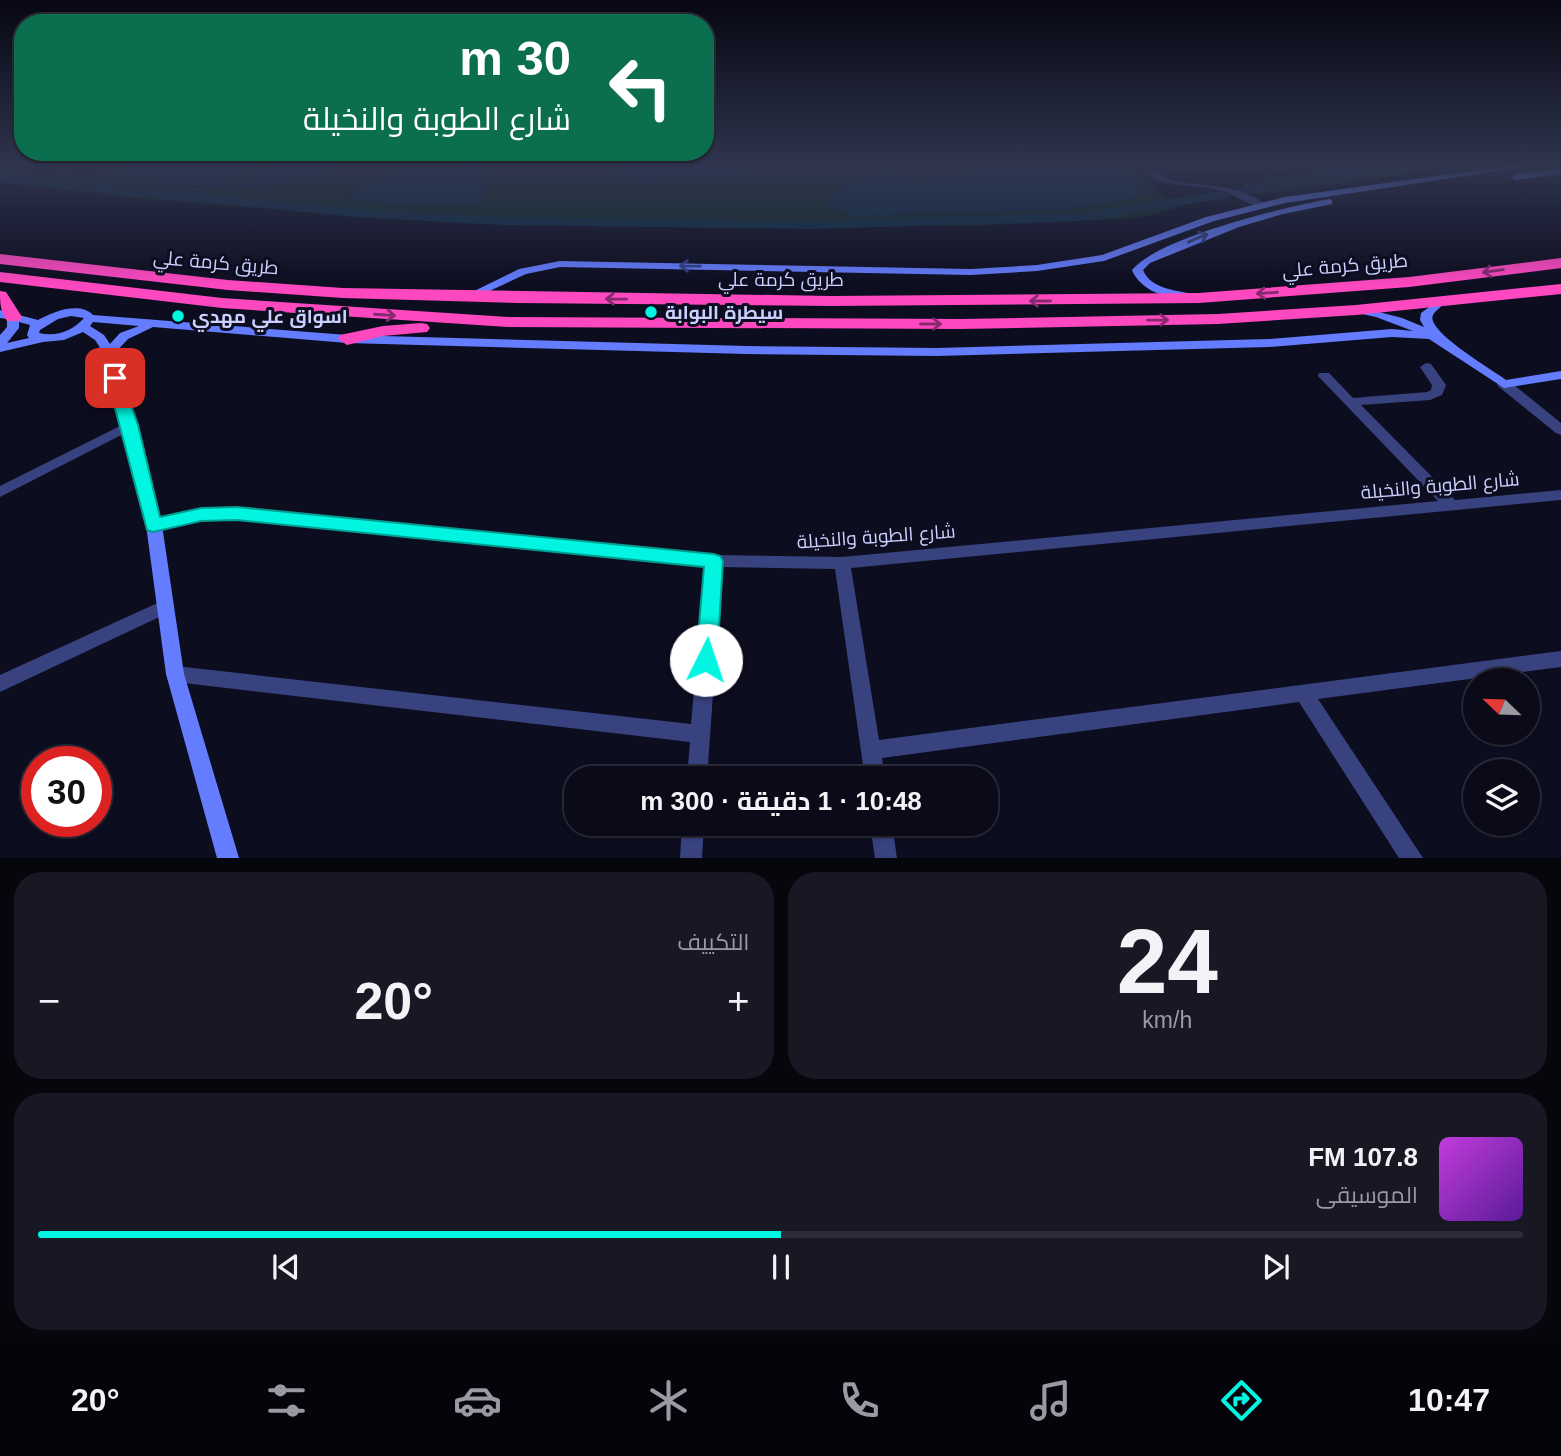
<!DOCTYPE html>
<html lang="ar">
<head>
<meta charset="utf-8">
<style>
	:root { --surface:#0a0a18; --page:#181825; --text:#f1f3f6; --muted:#999aa2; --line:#2a2b37; --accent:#02f5e1 }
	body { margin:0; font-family:Helvetica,Cairo,sans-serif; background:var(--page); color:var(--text); direction:rtl; height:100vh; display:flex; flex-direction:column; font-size:26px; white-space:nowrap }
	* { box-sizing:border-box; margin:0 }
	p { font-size:23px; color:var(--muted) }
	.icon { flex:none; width:38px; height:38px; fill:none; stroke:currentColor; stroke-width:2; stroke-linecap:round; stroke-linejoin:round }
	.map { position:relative; height:858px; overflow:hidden; direction:ltr }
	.panel { display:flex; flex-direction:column; gap:14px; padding:14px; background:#06060d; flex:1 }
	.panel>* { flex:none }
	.banner { position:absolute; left:14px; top:14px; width:700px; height:147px; border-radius:28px; box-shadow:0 2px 5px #0004,0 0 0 2px var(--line); direction:rtl; background:#0b6e4f; color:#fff; overflow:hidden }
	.needle { width:46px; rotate:293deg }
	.buttons { position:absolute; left:1463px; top:668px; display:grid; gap:14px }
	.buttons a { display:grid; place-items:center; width:77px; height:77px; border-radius:50%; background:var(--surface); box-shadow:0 2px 5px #0004,0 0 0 2px var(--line); font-size:35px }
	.speed { position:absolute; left:21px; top:746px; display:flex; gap:14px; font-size:35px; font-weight:700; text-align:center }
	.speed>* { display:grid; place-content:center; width:91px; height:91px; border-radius:50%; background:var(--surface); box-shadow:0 2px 5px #0004,0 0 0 2px var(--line); line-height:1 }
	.speed .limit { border:10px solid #d22; background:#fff; color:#111 }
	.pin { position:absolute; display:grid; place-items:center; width:60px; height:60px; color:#fff; margin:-30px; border-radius:14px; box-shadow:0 4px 10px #0006 }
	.me { position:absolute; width:77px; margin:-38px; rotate:4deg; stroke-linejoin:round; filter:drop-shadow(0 0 5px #0008) }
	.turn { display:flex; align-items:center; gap:24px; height:147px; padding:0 28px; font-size:32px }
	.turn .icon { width:91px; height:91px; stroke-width:2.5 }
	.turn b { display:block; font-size:49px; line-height:60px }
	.big { font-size:52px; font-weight:700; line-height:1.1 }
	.panel .tile { flex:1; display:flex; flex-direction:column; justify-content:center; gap:10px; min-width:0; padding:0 24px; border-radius:28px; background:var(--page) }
	.panel .dial { align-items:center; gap:0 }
	.dial b { font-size:91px; line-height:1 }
	.song { display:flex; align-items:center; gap:21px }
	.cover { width:84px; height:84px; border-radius:10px; background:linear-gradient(135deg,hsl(290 70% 55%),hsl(270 70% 35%)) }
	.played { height:7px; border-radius:4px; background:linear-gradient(90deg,var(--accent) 50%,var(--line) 50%) }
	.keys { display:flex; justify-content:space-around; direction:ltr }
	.heat { display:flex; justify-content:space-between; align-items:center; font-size:38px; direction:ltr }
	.panel .tiles { flex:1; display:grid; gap:14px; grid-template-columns:1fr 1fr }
	.tile:last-child { grid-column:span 2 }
	.trip { position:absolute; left:564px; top:766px; width:434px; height:70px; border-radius:28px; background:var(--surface); box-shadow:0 2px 5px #0004,0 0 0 2px var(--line); font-weight:700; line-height:70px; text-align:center; direction:rtl }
	.menu { display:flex; height:112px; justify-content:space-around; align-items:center; background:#04040a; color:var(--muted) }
	.menu .icon { width:49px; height:49px }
	.menu .active { color:var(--accent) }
	.menu b { font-size:32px; color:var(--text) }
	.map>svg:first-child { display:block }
</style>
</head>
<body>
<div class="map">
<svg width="1561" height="858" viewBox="0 0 1561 858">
	<rect width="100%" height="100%" fill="#0d0d20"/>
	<g fill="#102a24">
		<path d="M 0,166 C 18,168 37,174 56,171 C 67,169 70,166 83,166 L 70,176 L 114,166 L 133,166 L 130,167 C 154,180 185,193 214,185 C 234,179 248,166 269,166 L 233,189 L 320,179 L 343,166 L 465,166 L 411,169 L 381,175 L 350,190 L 353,199 L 387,203 L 479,205 L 488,186 L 482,171 L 486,166 L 619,166 L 620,174 C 661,186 701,179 743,177 L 746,172 L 744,166 L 988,166 L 991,169 L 925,178 L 903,174 L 824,207 L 855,216 L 1066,209 L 1114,202 L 1146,194 L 1124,166 L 1130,166 L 1176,208 L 1137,218 L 966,226 L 458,223 L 133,198 L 0,182 Z"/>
		<polygon points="1307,166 1466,166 1255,195 1241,184 1314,171"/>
	</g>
	<g fill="#0c2c44">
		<polygon points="133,166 254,166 248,176 211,190 211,186 120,181 117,170"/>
		<polygon points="269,166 343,166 320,179 230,189"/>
		<path d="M 465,166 L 486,166 L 482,171 C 493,182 485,192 479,205 L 387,203 L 353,199 L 350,190 L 381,175 L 411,169 Z"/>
		<polygon points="619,166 744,166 746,172 743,177 706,181 657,179 653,184 641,184 638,179 620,174"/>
		<polygon points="988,166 1124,166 1147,194 1114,202 1066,209 855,216 824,207 843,185 856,178 879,174 925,178 990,169"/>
	</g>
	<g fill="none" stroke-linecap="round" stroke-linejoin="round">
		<g fill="#0c2c44" fill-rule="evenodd">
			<polygon points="1371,166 1414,166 1408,170 1327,179 1244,195 1237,191 1244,187 1327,171"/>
			<polygon points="0,174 356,209 503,217 812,221 1081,213 1227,190 1234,194 1227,198 1081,221 812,229 503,225 356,217 0,182"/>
		</g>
		<g fill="#38427f" fill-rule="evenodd">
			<path d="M 1138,166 C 1151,166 1159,176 1172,180 C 1204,188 1238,182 1266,205 C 1256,211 1237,196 1226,192 C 1195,182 1163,192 1138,166 Z"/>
			<polygon points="1426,363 1431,364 1446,385 1442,395 1430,400 1361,405 1455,500 1561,490 1561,500 851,568 879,740 1561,651 1561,667 1318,699 1423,858 1399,858 1299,702 882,758 885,779 865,779 835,569 722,567 707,779 687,779 690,742 175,682 168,680 166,674 168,668 175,666 691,724 705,566 237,520 201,520 154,531 148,529 146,525 148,521 201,508 237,508 714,555 842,557 1438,501 1318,376 1319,373 1329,373 1353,398 1427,392 1431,390 1432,385 1420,367"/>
			<polygon points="1504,380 1509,381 1561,423 1561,435 1556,433 1499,387 1497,384"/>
			<polygon points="130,421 135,422 137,425 135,428 0,497 0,486"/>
			<polygon points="164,600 170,602 173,607 170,612 0,692 0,675"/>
			<polygon points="682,824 704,824 702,858 680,858"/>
			<polygon points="870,824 892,824 897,858 875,858"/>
		</g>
		<g fill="#647cfe" fill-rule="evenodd">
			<polygon points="1507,166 1533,166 1285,203 1214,221 1104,261 1037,271 971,275 560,267 526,274 472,299 468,300 462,297 519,269 560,261 971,269 1037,265 1102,255 1206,217 1285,197"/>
			<polygon points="1561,168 1561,174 1516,180 1511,177 1516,174"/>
			<path d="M 1329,199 L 1332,200 L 1332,204 L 1283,214 L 1239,227 L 1150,263 L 1143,270 C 1152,291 1179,290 1198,295 L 1198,299 C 1175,302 1141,293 1132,270 C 1159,237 1285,207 1329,199 Z"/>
			<path d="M 1439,300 L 1445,303 C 1442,306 1435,311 1433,315 C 1425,331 1493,370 1506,380 L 1561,371 L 1561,379 L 1504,388 L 1429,339 L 1392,337 L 1269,347 L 937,356 L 747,354 L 347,343 L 153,327 L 128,339 L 114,354 L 137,425 L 162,525 L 184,674 L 239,858 L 217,858 L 166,674 L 146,525 L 123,425 L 99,346 L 95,340 L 83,332 L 64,340 L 43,342 L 0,352 L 0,335 L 7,327 L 7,319 L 0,318 L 0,310 L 38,320 C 53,312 79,301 93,315 L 347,335 L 747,346 L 937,348 L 1269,339 L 1392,329 L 1413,331 L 1376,317 L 1352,312 L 1350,310 L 1356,306 L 1402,318 L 1424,327 L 1420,320 L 1421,313 ZM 71,316 L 84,318 C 72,331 57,337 39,333 L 40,330 L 58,319 ZM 19,322 L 30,325 L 27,335 L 29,338 L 7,343 L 19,328 ZM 93,322 L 139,326 L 120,333 L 110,344 L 104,335 L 90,326 Z"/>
		</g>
		<g fill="#fe48c0" fill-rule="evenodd">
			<polygon points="0,254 228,280 343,288 831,296 1199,293 1409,277 1561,258 1561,268 1409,287 1199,303 831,306 519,303 343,298 228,290 0,264"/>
			<polygon points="0,272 222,298 508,317 960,319 1218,314 1356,305 1561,284 1561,294 1356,315 1218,324 960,329 508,327 222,308 0,282"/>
			<path d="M 0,291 L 6,292 L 22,317 L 19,321 L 7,321 C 0,310 0,303 0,291 Z"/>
			<polygon points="421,323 427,324 430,328 427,332 383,336 347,345 338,339 340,335 383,326"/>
		</g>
	</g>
	<defs><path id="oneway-shaft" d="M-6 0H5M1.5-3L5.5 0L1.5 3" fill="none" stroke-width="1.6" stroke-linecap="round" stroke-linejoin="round" transform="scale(1.75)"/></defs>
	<g stroke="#343f84">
		<use href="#oneway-shaft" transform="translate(1198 238) rotate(-23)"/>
		<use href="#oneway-shaft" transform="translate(690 266) rotate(-179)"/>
	</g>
	<g stroke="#862a70">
		<use href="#oneway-shaft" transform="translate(1493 271) rotate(173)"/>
		<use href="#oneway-shaft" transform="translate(1267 293) rotate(176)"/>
		<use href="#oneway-shaft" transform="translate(616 299) rotate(-179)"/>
		<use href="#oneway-shaft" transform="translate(1040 301) rotate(180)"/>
		<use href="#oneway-shaft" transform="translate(385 315) rotate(4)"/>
		<use href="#oneway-shaft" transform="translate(1158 320) rotate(-1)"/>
		<use href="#oneway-shaft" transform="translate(931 324)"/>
	</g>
	<linearGradient id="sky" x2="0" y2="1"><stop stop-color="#070712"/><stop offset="0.58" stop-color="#2f354e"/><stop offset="1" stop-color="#2f354e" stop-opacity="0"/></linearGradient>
	<rect width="1561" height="286" fill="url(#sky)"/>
	<polygon fill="#02f5e1" stroke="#019f92" stroke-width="2" points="115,373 122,378 138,425 160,517 201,508 237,507 714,554 720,556 723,561 717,660 714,666 706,669 699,666 696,660 704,567 237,520 201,521 153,532 147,530 107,378"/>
	<g fill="#02f5e1" stroke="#0d0d20" stroke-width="2.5">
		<circle cx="651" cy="312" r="7"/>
		<circle cx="178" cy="316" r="7"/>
	</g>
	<g text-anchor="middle" stroke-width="6" stroke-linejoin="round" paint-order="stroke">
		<g font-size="19" fill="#ccd0ff" stroke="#0d0d20">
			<text transform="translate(216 262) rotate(5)" y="7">طريق كرمة علي</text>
			<text transform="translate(1345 265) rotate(-5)" y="7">طريق كرمة علي</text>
			<text x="781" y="286">طريق كرمة علي</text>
			<text transform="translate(1440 485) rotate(-5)" y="7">شارع الطوبة والنخيلة</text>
			<text transform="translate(876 536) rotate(-4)" y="7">شارع الطوبة والنخيلة</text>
		</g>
		<g font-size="19" font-weight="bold" fill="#ccd0ff" stroke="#0d0d20" text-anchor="start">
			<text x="665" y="319">سيطرة البوابة</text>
			<text x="192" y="323">اسواق علي مهدي</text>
		</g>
	</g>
</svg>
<div class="buttons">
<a><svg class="needle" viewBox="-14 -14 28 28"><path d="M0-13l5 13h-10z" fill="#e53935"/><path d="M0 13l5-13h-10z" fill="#999aa2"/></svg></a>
<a><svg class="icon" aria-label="layers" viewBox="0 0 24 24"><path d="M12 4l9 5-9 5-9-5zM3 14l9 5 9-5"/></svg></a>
</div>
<div class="speed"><div class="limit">30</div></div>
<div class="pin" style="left:115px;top:378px;background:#d93025"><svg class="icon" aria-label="arrive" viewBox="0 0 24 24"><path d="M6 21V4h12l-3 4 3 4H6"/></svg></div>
<svg class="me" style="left:706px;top:660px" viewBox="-20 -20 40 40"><circle r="19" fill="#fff"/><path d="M0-13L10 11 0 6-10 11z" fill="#02f5e1"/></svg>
<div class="trip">10:48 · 1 دقيقة · 300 m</div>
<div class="banner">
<div class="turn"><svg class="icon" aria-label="left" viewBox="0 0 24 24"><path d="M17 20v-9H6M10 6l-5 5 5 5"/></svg><div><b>30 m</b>شارع الطوبة والنخيلة</div></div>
</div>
</div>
<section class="panel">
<div class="tiles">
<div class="tile dial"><b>24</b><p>km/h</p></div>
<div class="tile"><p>التكييف</p>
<div class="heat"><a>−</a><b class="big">20°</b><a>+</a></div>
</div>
<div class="tile">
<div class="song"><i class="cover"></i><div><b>107.8 FM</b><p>الموسيقى</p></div></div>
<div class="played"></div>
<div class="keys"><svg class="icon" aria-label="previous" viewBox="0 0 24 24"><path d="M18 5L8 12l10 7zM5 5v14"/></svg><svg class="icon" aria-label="pause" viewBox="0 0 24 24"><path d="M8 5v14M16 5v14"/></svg><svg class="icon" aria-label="next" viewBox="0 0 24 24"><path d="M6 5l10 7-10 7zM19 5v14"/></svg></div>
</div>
</div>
</section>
<nav class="menu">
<b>10:47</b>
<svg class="icon active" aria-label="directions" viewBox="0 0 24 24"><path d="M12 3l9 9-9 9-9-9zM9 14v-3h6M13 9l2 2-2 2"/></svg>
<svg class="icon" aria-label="music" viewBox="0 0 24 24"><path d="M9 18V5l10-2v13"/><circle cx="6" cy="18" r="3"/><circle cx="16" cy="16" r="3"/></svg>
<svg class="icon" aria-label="phone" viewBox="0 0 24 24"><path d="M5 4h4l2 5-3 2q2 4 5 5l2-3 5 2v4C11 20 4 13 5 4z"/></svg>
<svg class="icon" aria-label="climate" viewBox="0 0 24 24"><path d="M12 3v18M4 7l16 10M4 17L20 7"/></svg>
<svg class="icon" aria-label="car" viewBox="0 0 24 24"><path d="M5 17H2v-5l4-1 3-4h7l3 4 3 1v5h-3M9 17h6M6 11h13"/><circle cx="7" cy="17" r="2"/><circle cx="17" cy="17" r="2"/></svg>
<svg class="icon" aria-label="filters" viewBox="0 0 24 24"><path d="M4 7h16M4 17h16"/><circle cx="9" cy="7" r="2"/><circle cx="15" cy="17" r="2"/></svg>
<b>20°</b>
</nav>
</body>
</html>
